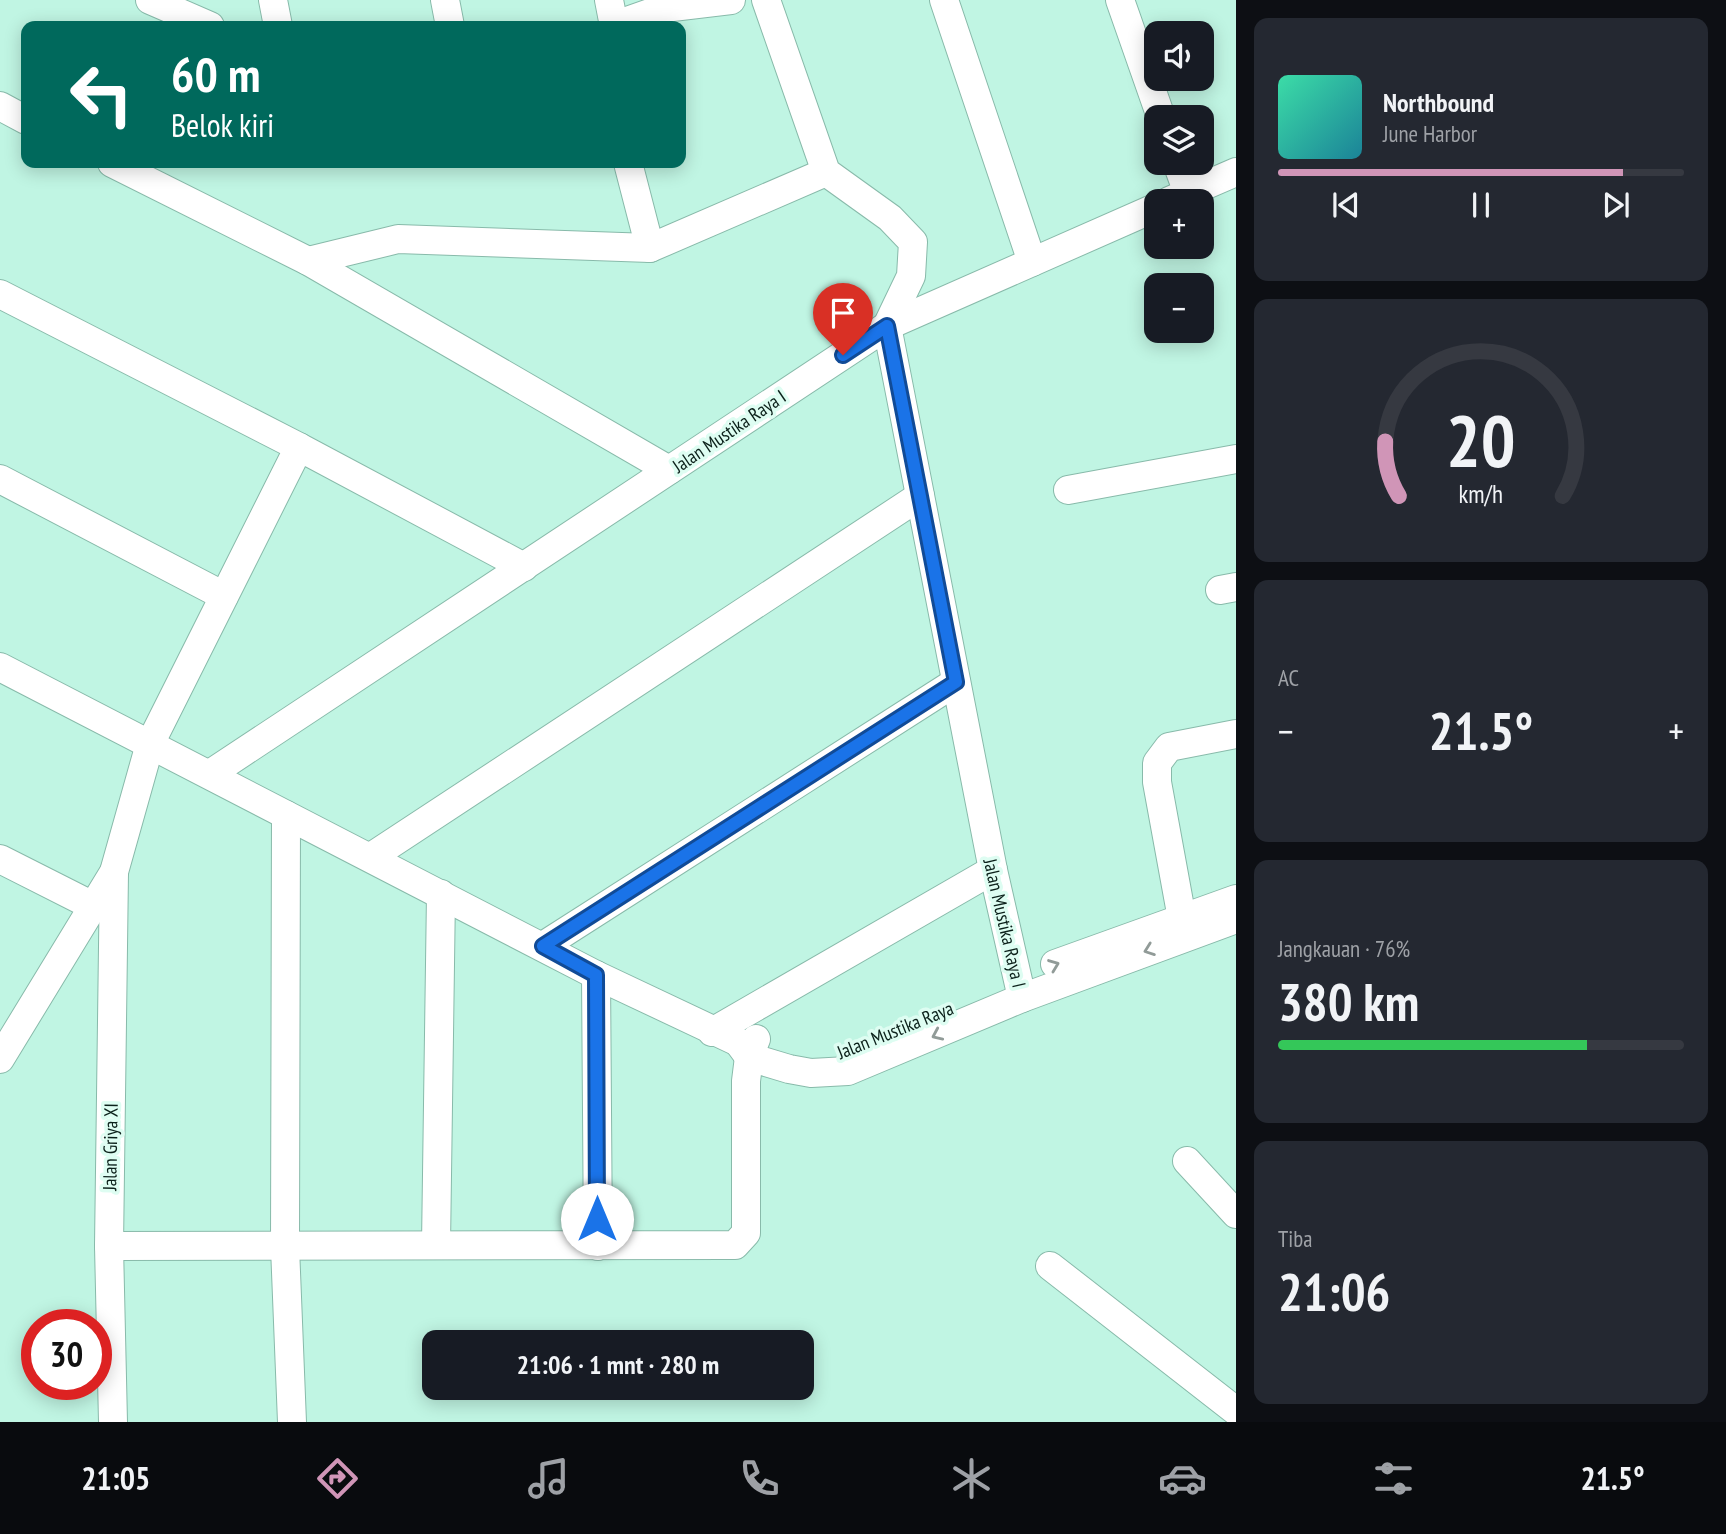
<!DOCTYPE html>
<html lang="id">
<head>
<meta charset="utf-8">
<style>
	:root { --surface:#171b24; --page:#242831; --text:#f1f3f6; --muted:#9ea1a6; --line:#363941; --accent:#d095b7 }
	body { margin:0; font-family:"PT Sans Narrow",sans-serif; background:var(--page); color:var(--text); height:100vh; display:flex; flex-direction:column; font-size:26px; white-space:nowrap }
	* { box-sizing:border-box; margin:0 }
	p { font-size:23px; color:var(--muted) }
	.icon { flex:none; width:38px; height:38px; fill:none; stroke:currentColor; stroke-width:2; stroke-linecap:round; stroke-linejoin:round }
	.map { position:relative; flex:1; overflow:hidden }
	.sheet { display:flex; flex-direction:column; gap:18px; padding:18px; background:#0d0f14; width:490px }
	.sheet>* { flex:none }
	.banner { position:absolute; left:21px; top:21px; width:665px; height:147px; border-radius:14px; box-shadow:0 4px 18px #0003; background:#00695c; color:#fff; overflow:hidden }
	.fabs { position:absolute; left:1144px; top:21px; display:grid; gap:14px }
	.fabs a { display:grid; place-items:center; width:70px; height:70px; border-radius:14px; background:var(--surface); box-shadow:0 4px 18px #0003; font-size:35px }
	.speed { position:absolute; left:21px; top:1309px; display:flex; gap:14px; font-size:35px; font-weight:700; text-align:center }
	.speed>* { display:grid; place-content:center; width:91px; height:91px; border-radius:50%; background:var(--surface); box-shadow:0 4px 18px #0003; line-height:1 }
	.speed .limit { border:10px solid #d22; background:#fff; color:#111 }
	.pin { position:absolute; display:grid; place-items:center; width:60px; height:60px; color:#fff; margin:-72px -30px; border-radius:50% 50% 50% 0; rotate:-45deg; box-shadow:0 0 7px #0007 }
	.pin .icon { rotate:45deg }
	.me { position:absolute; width:77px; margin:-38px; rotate:0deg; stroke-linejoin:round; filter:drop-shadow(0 0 5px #0008) }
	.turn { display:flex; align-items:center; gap:24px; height:147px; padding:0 35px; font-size:32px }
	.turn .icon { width:91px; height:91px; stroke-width:2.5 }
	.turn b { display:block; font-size:49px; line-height:60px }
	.big { font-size:52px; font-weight:800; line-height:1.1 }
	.sheet .card { flex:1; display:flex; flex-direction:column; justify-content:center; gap:10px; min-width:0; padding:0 24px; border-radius:14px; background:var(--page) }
	.sheet .dial { align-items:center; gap:0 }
	.dial svg { height:182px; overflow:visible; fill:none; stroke:var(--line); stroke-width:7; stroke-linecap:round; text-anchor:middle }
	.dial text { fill:var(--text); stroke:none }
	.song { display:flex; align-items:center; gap:21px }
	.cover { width:84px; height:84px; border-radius:10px; background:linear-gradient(135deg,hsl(160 70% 55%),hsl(190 70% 35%)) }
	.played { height:7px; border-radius:4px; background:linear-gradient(90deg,var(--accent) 85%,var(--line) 85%) }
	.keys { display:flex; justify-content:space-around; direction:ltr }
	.heat { display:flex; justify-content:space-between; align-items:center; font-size:38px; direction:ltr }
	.charge { height:10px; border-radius:5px; background:linear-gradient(90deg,#34c759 76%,var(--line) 0) }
	.trip { position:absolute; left:422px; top:1330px; width:392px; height:70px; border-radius:14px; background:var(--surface); box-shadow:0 4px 18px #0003; font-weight:800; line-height:70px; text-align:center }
	.menu { display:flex; height:112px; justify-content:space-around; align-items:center; background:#090b0e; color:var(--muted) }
	.menu .icon { width:49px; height:49px }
	.menu .active { color:var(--accent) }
	.menu b { font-size:32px; color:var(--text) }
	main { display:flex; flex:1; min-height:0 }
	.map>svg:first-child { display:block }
</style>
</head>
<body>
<main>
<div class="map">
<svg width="1236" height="1422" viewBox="0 0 1236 1422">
	<rect width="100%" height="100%" fill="#c0f5e3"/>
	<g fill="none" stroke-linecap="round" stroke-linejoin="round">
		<g stroke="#88baaa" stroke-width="30">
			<g id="minor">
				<polyline points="150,0 210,26"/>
				<polyline points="273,0 278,26"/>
				<polyline points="445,0 450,26"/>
				<polyline points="609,0 614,26"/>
				<polyline points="766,0 826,172 890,218 913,242 911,276 887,326"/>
				<polyline points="944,0 1032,262"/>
				<polyline points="1120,0 1161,117"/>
				<polyline points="613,26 664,8 731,0"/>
				<polyline points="0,106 26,120"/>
				<polyline points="112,163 308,261 669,470"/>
				<polyline points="628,163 650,248"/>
				<polyline points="1177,163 1188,193"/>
				<polyline points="1169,201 1236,172"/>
				<polyline points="308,261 398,239 650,248 826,172"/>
				<polyline points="0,294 299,447"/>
				<polyline points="887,326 1157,207"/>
				<polyline points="0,479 224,596"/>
				<polyline points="1068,490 1236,459"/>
				<polyline points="1220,590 1236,587"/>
				<polyline points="0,667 596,975 738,1042"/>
				<polyline points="210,774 887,326 993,870 1022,998"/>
				<polyline points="286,815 285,1247 292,1422"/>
				<polyline points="371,857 920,496"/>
				<polyline points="0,859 93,906"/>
				<polyline points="1185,935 1157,782 1157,763 1169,747 1236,734"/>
				<polyline points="543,946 956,682"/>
				<polyline points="1055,964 1236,899"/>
				<polyline points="596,975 598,1246"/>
				<polyline points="712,1032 993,870"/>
				<polyline points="738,1042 749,1057 789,1069 811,1073 848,1071 1022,998 1236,919"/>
				<polyline points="0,1059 114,872 150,744 299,447 524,567"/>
				<polyline points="1187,1161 1236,1214"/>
				<polyline points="436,1245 441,894"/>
				<polyline points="109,1246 735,1245 746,1233 746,1081 749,1057 756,1039"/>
				<polyline points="1050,1266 1236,1411"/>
				<polyline points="113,1422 109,1246 114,872"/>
			</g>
		</g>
		<use href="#minor" stroke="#fff" stroke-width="28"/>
	</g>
	<defs><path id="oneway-chevron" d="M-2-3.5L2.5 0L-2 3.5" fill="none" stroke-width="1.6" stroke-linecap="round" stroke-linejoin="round" transform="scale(1.75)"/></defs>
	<g stroke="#919b98">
		<use href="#oneway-chevron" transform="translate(1149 950) rotate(160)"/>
		<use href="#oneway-chevron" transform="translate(1054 965) rotate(-21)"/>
		<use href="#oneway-chevron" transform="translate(937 1035) rotate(156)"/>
	</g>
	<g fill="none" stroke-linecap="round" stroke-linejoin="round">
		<g stroke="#114b97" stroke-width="18">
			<polyline id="route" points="597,1219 596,975 543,946 956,682 887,326 843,355"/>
		</g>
		<use href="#route" stroke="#1a73e8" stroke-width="12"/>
	</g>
	<g text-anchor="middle" stroke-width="7" stroke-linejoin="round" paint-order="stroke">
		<g font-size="19" fill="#0b201a" stroke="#defdf2">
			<text transform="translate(729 431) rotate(-34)" y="7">Jalan Mustika Raya I</text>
			<text transform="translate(1005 923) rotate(77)" y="7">Jalan Mustika Raya I</text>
			<text transform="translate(895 1030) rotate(-22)" y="7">Jalan Mustika Raya</text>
			<text transform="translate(110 1147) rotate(-89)" y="7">Jalan Griya XI</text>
		</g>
	</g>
</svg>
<div class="fabs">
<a><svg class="icon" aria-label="sound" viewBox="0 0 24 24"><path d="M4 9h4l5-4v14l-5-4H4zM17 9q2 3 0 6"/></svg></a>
<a><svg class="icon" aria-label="layers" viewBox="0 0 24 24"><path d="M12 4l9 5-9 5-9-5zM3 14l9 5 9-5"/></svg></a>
<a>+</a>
<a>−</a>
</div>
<div class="speed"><div class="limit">30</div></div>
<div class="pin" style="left:843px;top:355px;background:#d93025"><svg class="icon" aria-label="arrive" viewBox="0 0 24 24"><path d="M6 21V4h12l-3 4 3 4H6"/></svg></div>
<svg class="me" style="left:597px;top:1219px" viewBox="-20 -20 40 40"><circle r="19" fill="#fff"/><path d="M0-13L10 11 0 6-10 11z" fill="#1a73e8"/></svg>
<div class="trip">21:06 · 1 mnt · 280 m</div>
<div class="banner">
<div class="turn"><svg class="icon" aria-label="left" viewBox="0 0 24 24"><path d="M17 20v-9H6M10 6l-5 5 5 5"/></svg><div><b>60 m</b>Belok kiri</div></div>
</div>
</div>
<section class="sheet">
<div class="card">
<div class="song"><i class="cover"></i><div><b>Northbound</b><p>June Harbor</p></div></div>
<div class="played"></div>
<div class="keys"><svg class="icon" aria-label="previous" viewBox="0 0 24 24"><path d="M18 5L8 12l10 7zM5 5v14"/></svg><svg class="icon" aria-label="pause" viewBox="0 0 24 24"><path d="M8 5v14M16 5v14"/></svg><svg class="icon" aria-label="next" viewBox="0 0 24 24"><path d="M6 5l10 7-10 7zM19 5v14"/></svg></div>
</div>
<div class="card dial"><svg viewBox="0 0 100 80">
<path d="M14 69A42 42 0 1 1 86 69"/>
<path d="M14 69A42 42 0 0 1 8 45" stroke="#d095b7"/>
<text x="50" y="56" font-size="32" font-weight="700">20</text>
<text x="50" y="72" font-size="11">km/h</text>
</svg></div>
<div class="card"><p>AC</p>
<div class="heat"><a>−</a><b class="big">21.5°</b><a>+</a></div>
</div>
<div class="card"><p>Jangkauan · 76%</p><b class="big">380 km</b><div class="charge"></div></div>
<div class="card"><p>Tiba</p><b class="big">21:06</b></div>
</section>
</main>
<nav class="menu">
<b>21:05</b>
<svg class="icon active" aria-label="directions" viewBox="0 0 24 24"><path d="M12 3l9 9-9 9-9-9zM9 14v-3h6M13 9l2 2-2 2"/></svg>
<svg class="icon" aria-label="music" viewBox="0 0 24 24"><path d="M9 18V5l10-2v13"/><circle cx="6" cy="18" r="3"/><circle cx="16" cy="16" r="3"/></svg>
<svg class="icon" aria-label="phone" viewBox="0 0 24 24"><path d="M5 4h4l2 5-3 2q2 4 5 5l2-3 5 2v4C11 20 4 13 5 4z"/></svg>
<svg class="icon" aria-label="climate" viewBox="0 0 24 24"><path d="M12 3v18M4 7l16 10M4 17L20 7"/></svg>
<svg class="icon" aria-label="car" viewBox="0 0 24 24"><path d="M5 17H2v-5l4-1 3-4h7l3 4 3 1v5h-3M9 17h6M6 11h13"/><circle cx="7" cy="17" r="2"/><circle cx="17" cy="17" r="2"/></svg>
<svg class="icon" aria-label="filters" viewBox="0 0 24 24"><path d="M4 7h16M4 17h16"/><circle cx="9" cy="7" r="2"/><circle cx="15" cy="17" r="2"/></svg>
<b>21.5°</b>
</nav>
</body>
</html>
